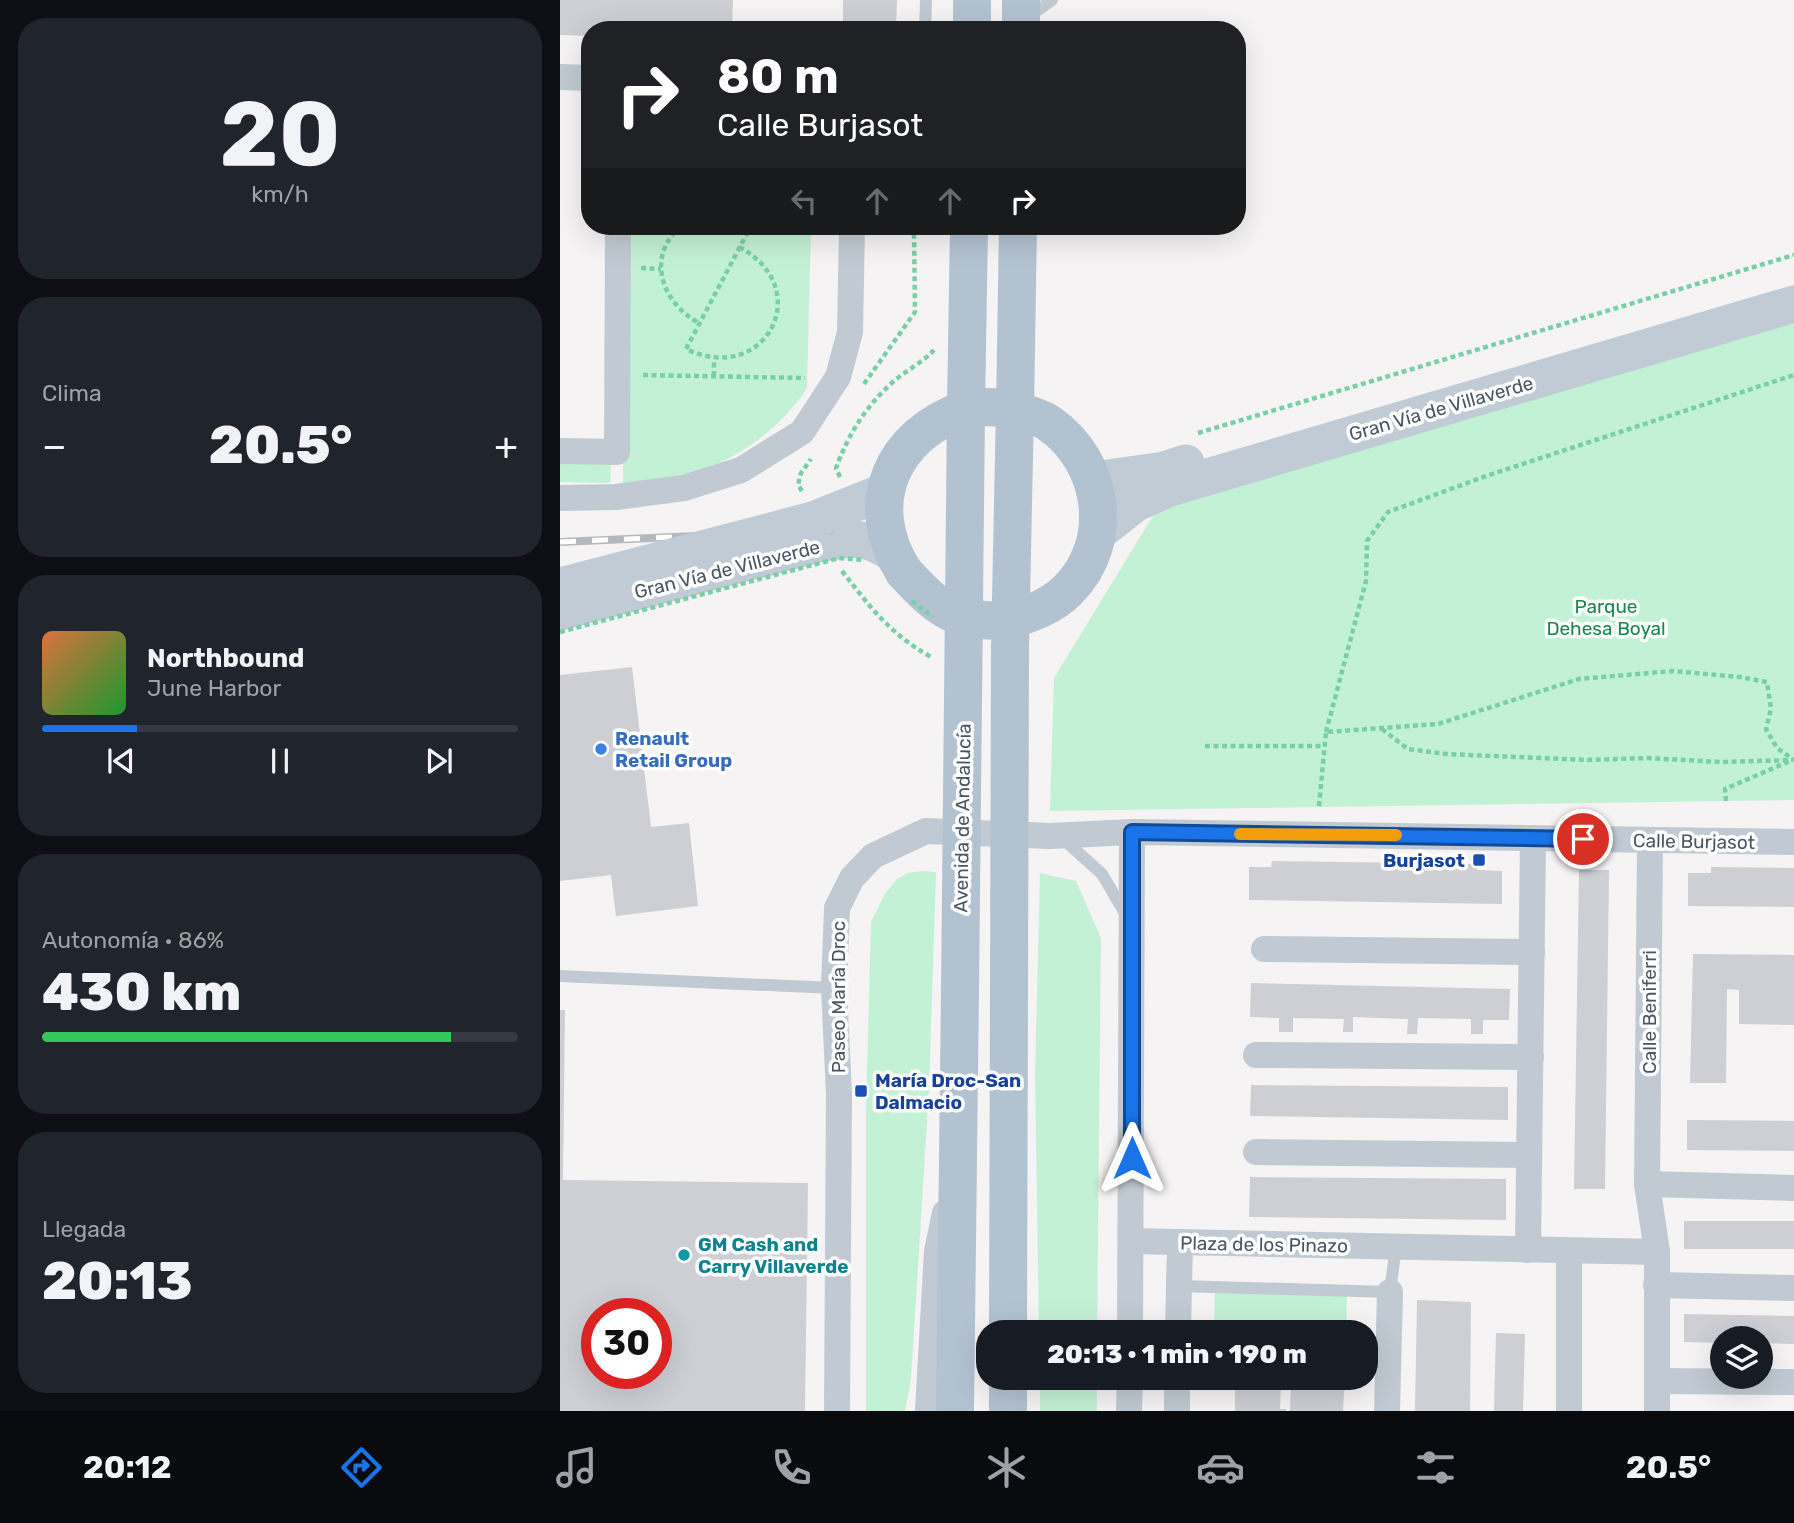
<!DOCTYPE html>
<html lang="es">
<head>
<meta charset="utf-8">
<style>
	:root { --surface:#171b24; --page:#20242c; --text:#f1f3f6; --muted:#9ea1a6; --line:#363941; --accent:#1a73e8 }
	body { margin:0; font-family:Rubik,sans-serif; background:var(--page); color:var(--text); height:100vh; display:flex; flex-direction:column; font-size:26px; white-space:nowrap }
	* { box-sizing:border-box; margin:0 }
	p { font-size:23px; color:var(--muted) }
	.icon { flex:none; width:38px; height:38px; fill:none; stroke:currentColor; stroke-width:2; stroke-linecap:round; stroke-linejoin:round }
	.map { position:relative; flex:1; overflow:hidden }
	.details { display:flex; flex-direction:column; gap:18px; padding:18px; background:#0d0f14; width:560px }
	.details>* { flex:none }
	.hud { position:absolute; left:21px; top:21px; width:665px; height:214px; border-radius:28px; box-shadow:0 7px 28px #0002; background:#202124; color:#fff; overflow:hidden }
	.fabs { position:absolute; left:1150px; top:1326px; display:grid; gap:14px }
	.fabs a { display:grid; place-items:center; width:63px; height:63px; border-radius:50%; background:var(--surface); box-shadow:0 7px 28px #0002; font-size:35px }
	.speed { position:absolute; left:21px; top:1298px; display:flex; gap:14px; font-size:35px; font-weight:700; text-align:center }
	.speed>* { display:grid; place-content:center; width:91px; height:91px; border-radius:50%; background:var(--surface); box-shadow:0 7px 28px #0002; line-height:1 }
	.speed .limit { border:10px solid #d22; background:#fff; color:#111 }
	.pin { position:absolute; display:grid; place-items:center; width:60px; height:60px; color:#fff; margin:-30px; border:4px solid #fff; border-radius:50%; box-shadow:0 2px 7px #0007 }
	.me { position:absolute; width:77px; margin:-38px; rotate:0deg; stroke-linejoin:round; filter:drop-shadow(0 0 5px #0008) }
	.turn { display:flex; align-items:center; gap:24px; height:147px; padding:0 21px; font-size:32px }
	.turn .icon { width:91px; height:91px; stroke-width:2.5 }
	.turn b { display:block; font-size:49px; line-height:60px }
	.lanes { display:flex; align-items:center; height:66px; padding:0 21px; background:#0003; justify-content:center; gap:35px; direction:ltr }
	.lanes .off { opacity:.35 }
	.big { font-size:52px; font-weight:800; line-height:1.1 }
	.details .widget { flex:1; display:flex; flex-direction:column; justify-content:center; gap:10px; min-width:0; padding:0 24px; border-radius:28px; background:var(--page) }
	.details .dial { align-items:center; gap:0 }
	.dial b { font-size:91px; line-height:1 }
	.song { display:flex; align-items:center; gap:21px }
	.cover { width:84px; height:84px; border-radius:10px; background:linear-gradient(135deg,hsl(20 70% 55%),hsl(130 70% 35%)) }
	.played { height:7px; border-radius:4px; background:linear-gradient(90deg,var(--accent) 20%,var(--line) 20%) }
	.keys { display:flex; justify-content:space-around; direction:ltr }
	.heat { display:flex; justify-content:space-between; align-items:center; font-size:38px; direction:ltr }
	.charge { height:10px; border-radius:5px; background:linear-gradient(90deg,#34c759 86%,var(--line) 0) }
	.trip { position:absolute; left:416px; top:1320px; width:402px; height:70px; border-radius:28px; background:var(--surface); box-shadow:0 7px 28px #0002; font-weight:800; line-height:70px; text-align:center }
	.menu { display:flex; height:112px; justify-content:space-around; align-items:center; background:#090b0e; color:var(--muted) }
	.menu .icon { width:49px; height:49px }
	.menu .on { color:var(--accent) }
	.menu b { font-size:32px; color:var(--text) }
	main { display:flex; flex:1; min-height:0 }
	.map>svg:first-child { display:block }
</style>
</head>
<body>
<main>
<section class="details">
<div class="widget dial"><b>20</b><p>km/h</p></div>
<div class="widget"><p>Clima</p>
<div class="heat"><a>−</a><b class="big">20.5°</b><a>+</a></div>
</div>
<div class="widget">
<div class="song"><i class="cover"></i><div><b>Northbound</b><p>June Harbor</p></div></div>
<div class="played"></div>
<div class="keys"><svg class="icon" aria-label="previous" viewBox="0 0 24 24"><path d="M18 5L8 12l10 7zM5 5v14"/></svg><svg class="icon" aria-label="pause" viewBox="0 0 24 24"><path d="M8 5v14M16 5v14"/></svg><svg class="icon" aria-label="next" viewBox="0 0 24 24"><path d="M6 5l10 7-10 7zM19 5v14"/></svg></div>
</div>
<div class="widget"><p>Autonomía · 86%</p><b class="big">430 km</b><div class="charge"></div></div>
<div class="widget"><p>Llegada</p><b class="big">20:13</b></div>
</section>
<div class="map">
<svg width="1234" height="1411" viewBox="0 0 1234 1411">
	<rect width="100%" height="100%" fill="#f5f3f3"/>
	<g fill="#c3f1d5">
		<path d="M 64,226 L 251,226 L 247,388 C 223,426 180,457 138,472 C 114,480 87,481 63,484 Z"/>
		<polygon points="1234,309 1234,800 490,811 494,678 610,488"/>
		<polygon points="0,457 51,458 50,483 0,482"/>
		<polygon points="362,871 376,872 369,1089 351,1379 345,1411 306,1411 306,1109 311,922 325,894 337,879 348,873"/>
		<polygon points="480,873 516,881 541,938 537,1332 479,1332 475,1074"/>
		<polygon points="655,1286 787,1291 786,1332 654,1332"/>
		<rect x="480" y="1377" width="57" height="34"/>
	</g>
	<g fill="#cdcfd5" fill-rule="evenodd">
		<polygon points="0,0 173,0 172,30 30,30 30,36 0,35"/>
		<polygon points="283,0 337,0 336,30 283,30"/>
		<polygon points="72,667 91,827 129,823 138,906 56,916 51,875 0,881 0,675"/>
		<polygon points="712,861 917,864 917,870 942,871 942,904 689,900 689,867 711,867"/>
		<polygon points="1151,867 1234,868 1234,907 1128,906 1128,873 1151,873"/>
		<polygon points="1019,870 1049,870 1045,1189 1014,1189"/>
		<polygon points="1133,954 1234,955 1234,1025 1179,1024 1179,990 1167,989 1166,1083 1130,1083"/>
		<polygon points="691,983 950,989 949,1020 923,1020 923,1034 911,1034 911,1019 858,1018 857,1034 847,1034 848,1019 793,1017 793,1032 783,1032 784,1019 733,1018 733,1032 719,1032 719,1018 690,1017"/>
		<path d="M 0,1010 L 5,1010 L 3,1180 L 248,1183 L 245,1411 L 0,1411 ZM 37,1314 L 96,1314 L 96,1374 L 37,1374 Z"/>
		<polygon points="691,1085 948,1087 948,1120 690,1116"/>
		<polygon points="1127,1120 1234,1121 1234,1151 1127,1150"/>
		<polygon points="690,1177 946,1179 946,1220 689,1217"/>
		<rect x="1124" y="1221" width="110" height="28"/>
		<polygon points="857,1300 911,1302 910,1411 855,1411"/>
		<polygon points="1124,1314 1234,1316 1234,1344 1200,1343 1200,1339 1162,1339 1162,1343 1124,1342"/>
		<polygon points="936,1333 965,1334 963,1411 934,1411"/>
		<polygon points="675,1377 785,1377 783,1411 730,1411 731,1385 721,1385 720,1409 726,1409 726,1411 675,1411"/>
	</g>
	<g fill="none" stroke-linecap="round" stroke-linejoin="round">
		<g stroke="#7ad0a6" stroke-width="4.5" stroke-dasharray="5 3.5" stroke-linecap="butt">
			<path d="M 121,226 C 85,257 102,303 139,323"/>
			<polyline points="316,231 328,230 328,226"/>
			<path d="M 179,247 C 257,288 206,387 126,349 L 191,226"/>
			<polyline points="81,268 101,269"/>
			<polyline points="83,375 245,378"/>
			<polyline points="154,376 154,359"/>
			<polyline points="304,384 355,312 354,226"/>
			<path d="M 280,477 L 276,468 C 289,433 306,406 334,381 C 347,370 363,362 374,350"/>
			<polyline points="242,491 238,485 241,473 251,459"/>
			<path d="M 282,571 C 311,608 329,633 371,657"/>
			<polyline points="822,729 848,749 886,754 1028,760 1087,758 1162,762 1233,760"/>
			<polyline points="766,732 806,581 807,541 828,512 929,475 1234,375"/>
			<polyline points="645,746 764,746"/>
			<polyline points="1166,801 1165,789 1230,761"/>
			<polyline points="759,806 766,732 878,724 1019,679 1113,671 1180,677 1207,682 1211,709 1206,729 1217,748 1234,760"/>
		</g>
		<g stroke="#c1cad2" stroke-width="12">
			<polyline points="467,18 492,0"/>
			<polyline points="365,30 366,0"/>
			<polyline points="502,838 542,874 566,915"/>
			<polyline points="0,976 274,988"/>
			<polyline points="619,1286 830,1292 836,1246"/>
		</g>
		<g stroke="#c1cad2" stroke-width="26">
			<polyline points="0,77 30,78"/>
			<polyline points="0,451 57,452 58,226"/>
			<polyline points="0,498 56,497 124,488 181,470 242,432 278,377 290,332 292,226"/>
			<polyline points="1090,840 1087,1184 1097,1252 1097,1411"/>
			<polyline points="704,949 972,952"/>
			<polyline points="696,1055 971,1057"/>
			<polyline points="696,1152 969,1155"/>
			<polyline points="1087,1184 1234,1188"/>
			<polyline points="571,1241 1097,1252"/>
			<polyline points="968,1250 973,838"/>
			<polyline points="1009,1251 1009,1411"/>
			<polyline points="1096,1285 1234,1288"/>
			<polyline points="570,1332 572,832"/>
			<polyline points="618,1332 620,1242"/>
			<polyline points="1097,1381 1234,1382"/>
			<polyline points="277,1411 279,1094 274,988 277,908 292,878 313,856 366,831 490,836 572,832 1234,842"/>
			<polyline points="368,1411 377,1251 385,1213"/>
			<polyline points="569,1411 570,1377"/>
			<polyline points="617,1411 617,1377"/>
			<polyline points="827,1411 830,1292"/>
		</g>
		<path stroke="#c1cbd6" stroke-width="37" d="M 0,612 L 258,544 C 292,539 302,534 332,553"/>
		<g stroke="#b3c2d1" stroke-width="38">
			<polyline points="412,30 412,0"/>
			<polyline points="409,226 406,409 430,407 455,409 458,226"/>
			<path d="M 344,572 C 380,611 396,624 451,620"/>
			<polyline points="448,1332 449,989"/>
			<polyline points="395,1411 400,990"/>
			<polyline points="448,1411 448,1377"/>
		</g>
		<g stroke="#b5b8bd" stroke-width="8">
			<polyline id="rail" points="0,542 270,530"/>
		</g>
		<use href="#rail" stroke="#fff" stroke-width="5" stroke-dasharray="16" stroke-linecap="butt"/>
		<g stroke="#7ad0a6" stroke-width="4.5" stroke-dasharray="5 3.5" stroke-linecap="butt">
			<polyline points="638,433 1234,255"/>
			<polyline points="352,601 373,617"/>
			<polyline points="0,632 264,562 279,558 304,560"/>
		</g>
		<g stroke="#c1cbd6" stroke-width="37">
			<polyline points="534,480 604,470 626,463"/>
			<polyline points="538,533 576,503 610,488 1234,304"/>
			<polyline points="0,586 253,520 326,491"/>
		</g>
		<g stroke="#b3c2d1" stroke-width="38">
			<polyline points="461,30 461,0"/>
			<path d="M 344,572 C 301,504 331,435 406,409 L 400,990"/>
			<path d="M 449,989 L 450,647 L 455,409 C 466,414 481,417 490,424 C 544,462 556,542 508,590 C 492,606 472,613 451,620"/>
		</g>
	</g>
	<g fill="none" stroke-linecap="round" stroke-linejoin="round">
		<g stroke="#114b97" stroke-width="18">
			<polyline id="route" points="572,1158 572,832 1023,839"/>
		</g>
		<use href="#route" stroke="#1a73e8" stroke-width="12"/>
		<polyline stroke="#f59e0b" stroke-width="12" points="680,834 836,835"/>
	</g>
	<circle fill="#3f7fe0" stroke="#fff" stroke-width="2.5" cx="41" cy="749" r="7"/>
	<g fill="#1a4fb4" stroke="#fff" stroke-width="2.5">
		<rect x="912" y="853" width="14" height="14" rx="3.5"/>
		<rect x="294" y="1084" width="14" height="14" rx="3.5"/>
	</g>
	<circle fill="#0f9aa8" stroke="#fff" stroke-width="2.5" cx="124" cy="1255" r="7"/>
	<g text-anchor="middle" stroke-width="7" stroke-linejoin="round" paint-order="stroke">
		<g font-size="19" fill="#4a5661" stroke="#fff">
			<text transform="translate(881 408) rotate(-16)" y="7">Gran Vía de Villaverde</text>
			<text transform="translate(167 569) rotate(-14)" y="7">Gran Vía de Villaverde</text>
			<text transform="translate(402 818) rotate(-89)" y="7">Avenida de Andalucía</text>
			<text transform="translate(1134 841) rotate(1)" y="7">Calle Burjasot</text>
			<text transform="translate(278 997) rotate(-90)" y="7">Paseo María Droc</text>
			<text transform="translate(1089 1012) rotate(-90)" y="7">Calle Beniferri</text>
			<text transform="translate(704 1244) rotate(1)" y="7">Plaza de los Pinazo</text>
		</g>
		<g font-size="19" fill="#17864f" stroke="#fff">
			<text x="1046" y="613">Parque<tspan x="1046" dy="22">Dehesa Boyal</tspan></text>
		</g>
		<g font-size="19" font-weight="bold" fill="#366cbe" stroke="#fff" text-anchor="start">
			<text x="55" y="745">Renault<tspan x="55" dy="22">Retail Group</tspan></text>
		</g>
		<g font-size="19" font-weight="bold" fill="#164399" stroke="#fff" text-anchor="end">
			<text x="905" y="867">Burjasot</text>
			<text x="315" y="1087" text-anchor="start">María Droc-San<tspan x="315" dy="22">Dalmacio</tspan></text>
		</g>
		<g font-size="19" font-weight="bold" fill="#0d838f" stroke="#fff" text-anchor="start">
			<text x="138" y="1251">GM Cash and<tspan x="138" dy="22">Carry Villaverde</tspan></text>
		</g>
	</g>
</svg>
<div class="fabs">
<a><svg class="icon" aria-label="layers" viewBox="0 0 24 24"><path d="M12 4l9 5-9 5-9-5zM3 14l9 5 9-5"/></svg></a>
</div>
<div class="speed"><div class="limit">30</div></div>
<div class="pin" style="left:1023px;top:839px;background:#d93025"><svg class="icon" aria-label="arrive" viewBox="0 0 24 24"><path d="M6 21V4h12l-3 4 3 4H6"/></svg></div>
<svg class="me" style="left:572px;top:1158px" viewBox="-20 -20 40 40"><path d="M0-17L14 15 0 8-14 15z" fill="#1a73e8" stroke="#fff" stroke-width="4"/></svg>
<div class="trip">20:13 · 1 min · 190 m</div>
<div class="hud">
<div class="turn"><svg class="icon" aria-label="right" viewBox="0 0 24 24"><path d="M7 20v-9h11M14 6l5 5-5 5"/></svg><div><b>80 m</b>Calle Burjasot</div></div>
<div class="lanes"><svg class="icon off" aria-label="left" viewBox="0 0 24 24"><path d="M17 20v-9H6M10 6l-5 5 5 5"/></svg><svg class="icon off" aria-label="ahead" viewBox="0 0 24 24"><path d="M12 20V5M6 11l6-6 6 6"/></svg><svg class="icon off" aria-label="ahead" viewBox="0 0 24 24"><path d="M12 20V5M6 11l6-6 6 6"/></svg><svg class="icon" aria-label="right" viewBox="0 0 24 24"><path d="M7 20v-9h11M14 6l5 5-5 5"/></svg></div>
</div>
</div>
</main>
<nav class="menu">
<b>20:12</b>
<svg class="icon on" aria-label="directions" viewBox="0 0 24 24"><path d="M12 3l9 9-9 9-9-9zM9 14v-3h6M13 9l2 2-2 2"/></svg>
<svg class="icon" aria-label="music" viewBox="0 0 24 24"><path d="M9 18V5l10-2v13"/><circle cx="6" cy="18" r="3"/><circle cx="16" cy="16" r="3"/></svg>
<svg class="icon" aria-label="phone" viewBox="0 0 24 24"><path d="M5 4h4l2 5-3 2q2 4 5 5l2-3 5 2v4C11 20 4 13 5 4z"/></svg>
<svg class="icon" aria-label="climate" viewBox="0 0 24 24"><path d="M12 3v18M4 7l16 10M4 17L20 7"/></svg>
<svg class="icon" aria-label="car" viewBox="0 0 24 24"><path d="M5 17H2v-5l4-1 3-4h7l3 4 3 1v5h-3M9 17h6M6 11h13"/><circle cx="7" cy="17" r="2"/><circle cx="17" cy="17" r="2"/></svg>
<svg class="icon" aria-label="filters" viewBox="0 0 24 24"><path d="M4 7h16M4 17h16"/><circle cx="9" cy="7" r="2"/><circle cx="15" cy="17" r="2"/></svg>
<b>20.5°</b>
</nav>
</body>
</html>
